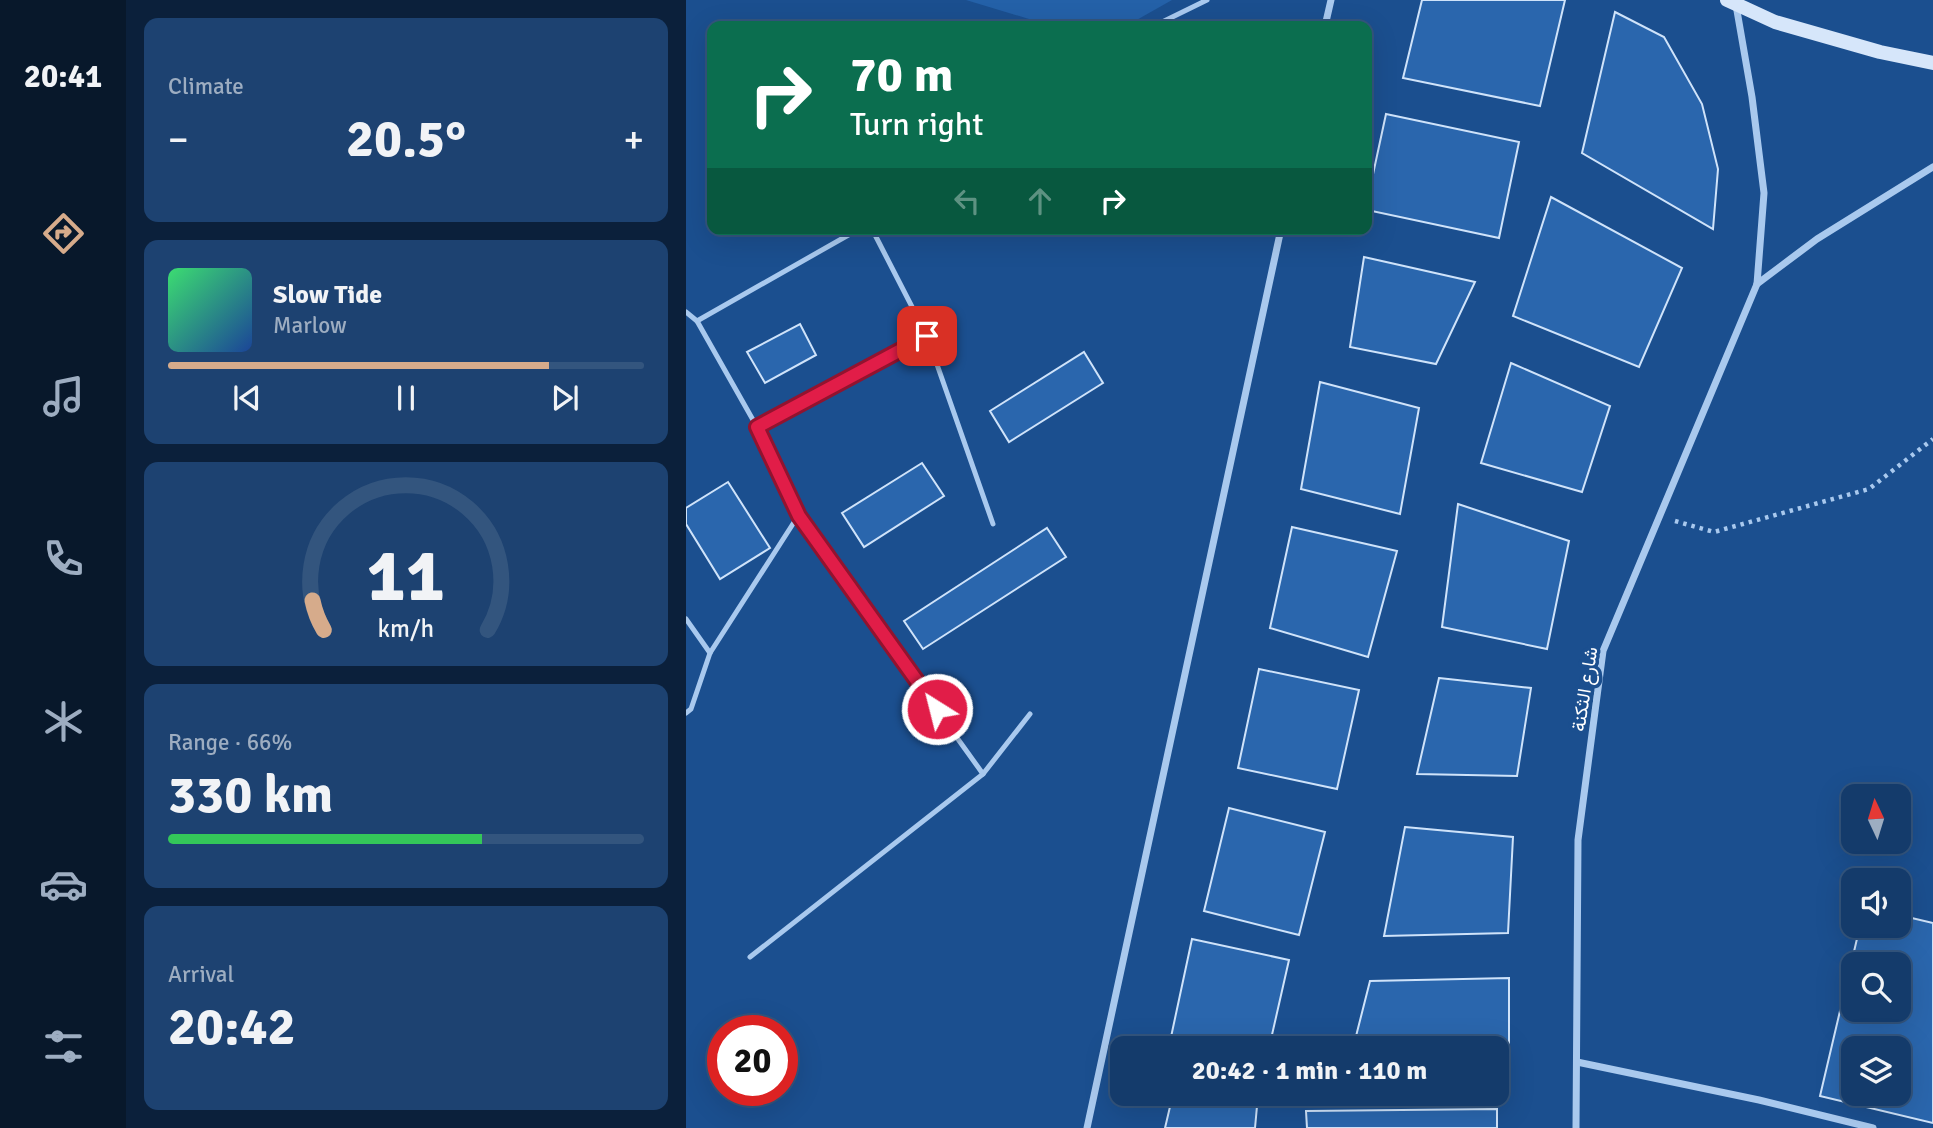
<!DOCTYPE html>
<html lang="en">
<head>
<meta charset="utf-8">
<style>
	:root { --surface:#143b6b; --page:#1d4271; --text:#f1f3f6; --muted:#9dadc1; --line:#33557e; --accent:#d6ab8b }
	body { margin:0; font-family:Signika,Vazirmatn,sans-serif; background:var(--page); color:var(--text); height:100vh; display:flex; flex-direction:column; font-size:26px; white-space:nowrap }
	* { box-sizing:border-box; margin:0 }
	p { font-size:23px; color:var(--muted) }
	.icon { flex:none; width:38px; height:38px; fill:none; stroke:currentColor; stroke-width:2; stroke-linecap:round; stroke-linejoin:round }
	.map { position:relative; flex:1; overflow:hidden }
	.details { display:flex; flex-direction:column; gap:18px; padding:18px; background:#0b203b; width:560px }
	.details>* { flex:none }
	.top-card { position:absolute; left:21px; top:21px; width:665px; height:214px; border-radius:14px; box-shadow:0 7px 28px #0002,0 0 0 2px var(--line); background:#0b6e4f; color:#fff; overflow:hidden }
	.needle { width:46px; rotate:356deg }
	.buttons { position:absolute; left:1155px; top:784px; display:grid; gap:14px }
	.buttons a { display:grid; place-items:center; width:70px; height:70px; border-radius:14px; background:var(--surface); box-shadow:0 7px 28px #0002,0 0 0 2px var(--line); font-size:35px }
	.speed { position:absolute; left:21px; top:1015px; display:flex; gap:14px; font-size:35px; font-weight:700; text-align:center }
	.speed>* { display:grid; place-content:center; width:91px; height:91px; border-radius:50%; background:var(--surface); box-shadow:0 7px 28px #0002,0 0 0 2px var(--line); line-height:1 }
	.speed .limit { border:10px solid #d22; background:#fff; color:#111 }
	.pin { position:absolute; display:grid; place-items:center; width:60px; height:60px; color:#fff; margin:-30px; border-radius:14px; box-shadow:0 4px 10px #0006 }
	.me { position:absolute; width:77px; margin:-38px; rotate:324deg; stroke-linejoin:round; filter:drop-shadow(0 0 5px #0008) }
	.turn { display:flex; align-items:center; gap:24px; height:147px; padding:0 28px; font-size:32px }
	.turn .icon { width:91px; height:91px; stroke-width:2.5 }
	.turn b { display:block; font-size:49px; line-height:60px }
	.lanes { display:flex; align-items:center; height:66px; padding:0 28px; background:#0003; justify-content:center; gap:35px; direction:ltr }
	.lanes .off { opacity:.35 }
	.big { font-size:52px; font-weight:800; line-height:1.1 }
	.details .tile { flex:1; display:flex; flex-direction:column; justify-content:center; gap:10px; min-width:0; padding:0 24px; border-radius:14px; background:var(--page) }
	.details .dial { align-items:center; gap:0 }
	.dial svg { height:182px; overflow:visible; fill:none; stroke:var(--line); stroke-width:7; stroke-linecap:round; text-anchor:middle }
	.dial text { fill:var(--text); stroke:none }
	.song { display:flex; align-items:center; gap:21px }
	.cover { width:84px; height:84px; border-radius:10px; background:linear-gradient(135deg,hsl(140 70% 55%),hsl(220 70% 35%)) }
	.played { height:7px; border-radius:4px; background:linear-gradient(90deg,var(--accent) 80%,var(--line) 80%) }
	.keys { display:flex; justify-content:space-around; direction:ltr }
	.heat { display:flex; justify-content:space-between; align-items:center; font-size:38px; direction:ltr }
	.charge { height:10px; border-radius:5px; background:linear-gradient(90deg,#34c759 66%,var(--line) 0) }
	.trip { position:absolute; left:424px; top:1036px; width:399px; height:70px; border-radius:14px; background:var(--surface); box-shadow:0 7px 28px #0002,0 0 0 2px var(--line); font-weight:800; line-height:70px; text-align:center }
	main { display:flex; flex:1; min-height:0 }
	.dock { display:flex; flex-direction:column; width:126px; justify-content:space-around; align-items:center; background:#08182b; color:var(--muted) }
	.dock .icon { width:49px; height:49px }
	.dock .current { color:var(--accent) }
	.dock b { font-size:32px; color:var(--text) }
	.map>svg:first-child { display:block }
</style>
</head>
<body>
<main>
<nav class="dock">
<b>20:41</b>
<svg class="icon current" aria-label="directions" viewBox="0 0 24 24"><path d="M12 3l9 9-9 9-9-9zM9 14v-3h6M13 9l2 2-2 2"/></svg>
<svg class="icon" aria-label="music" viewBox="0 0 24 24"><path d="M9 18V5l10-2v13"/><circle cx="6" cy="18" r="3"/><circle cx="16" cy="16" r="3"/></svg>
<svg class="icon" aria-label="phone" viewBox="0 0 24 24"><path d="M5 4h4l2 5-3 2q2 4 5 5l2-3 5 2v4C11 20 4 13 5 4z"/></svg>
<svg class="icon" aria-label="climate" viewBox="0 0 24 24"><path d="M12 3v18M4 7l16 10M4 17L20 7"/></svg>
<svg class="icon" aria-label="car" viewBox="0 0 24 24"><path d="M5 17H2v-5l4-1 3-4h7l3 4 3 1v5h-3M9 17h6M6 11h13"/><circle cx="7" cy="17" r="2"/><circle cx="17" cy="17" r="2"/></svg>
<svg class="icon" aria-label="filters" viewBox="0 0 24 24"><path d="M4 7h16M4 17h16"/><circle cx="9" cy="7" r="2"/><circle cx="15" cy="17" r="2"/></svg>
</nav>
<section class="details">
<div class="tile"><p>Climate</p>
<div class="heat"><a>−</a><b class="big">20.5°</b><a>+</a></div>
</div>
<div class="tile">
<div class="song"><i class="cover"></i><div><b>Slow Tide</b><p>Marlow</p></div></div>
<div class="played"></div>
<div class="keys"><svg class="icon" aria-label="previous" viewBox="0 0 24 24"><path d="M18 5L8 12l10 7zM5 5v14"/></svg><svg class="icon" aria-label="pause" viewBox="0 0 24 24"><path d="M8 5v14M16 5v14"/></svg><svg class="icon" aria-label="next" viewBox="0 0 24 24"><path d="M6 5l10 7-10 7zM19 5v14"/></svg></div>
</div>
<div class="tile dial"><svg viewBox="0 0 100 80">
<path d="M14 69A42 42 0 1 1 86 69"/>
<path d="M14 69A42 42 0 0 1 9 56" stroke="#d6ab8b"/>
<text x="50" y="56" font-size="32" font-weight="700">11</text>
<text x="50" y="72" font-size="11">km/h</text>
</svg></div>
<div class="tile"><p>Range · 66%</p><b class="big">330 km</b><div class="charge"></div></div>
<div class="tile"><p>Arrival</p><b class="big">20:42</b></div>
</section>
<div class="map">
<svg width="1247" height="1128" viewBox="0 0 1247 1128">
	<rect width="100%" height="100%" fill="#1b4f8f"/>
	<polygon fill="#2461a8" points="280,0 486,0 440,26 366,26"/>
	<g fill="#2a66ad" stroke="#cfe3fa" stroke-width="2" fill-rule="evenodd">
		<polygon points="736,0 879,0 854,106 717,78"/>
		<polygon points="929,12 978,37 1016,104 1032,169 1027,229 896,153"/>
		<polygon points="700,114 833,142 813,238 681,210 681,202"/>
		<polygon points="865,197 996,268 953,367 827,316"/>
		<polygon points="678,257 789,282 750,364 664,347"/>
		<polygon points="114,324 130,355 79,383 61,352"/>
		<polygon points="398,352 417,383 323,442 304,411"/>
		<polygon points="825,363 924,406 896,492 795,463"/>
		<polygon points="634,382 733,408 714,514 615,489"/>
		<polygon points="236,463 258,496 178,547 156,513"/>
		<polygon points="42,482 84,548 34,579 0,524 0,508"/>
		<polygon points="772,504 883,541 861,649 756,627"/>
		<polygon points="606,527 711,551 682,657 584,628"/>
		<polygon points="361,528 380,557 237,649 218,621"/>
		<polygon points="573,669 673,690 651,789 552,768"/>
		<polygon points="753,678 845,688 831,776 731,774"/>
		<polygon points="543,808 639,832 613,935 518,911"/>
		<polygon points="719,827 827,837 822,933 698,936"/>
		<path d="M 1213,915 L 1247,923 L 1247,1123 L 1134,1096 L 1174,926 L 1213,926 ZM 1167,964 L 1213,964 L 1213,1010 L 1167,1010 ZM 1167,1048 L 1213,1048 L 1213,1094 L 1167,1094 Z"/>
		<polygon points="506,939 603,960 583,1048 536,1048 485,1037"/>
		<polygon points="823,978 823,1054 810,1055 810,1048 667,1048 684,981"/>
		<polygon points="487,1094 504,1094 571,1106 569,1128 479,1128"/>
		<polygon points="811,1109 811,1128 621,1128 620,1111"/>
	</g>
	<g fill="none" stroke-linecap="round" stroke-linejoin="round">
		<polyline stroke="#a9c9ee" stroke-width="4.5" stroke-dasharray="3.5 5" stroke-linecap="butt" points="989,521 1028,532 1183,489 1247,439"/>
		<g stroke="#a9c9ee" stroke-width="5">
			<polyline points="468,26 521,0"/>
			<polyline points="186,229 241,336 307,524"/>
			<polyline points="0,312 11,321 71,427 112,516 24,653 5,709 0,713"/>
			<polyline points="11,321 173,229"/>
			<polyline points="71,427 241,336"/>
			<polyline points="112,516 297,774"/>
			<polyline points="0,619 24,653"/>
			<polyline points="64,957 297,774 344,714"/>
		</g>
		<g stroke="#a9c9ee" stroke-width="7">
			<polyline points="639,26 645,0"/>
			<polyline points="1071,284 1131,239 1247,167"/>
			<polyline points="891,1062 1073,1100 1187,1128"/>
			<polyline points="401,1128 595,229"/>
			<polyline points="890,1128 892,840 917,651 1071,284 1078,193 1066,97 1050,5"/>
		</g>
		<polyline stroke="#d6e6fa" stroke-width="14" points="1041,0 1089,22 1194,52 1247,63"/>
	</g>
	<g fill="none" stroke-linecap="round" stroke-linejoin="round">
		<g stroke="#92132f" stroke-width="18">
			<polyline id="route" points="241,336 71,427 113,516 251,709"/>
		</g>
		<use href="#route" stroke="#e11d48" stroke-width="12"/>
	</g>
	<g text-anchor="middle" stroke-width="7" stroke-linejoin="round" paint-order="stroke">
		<g font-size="19" fill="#fff" stroke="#1b4f8f">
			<text transform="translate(898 689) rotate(-81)" y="7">شارع الثكنة</text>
		</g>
	</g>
</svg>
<div class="buttons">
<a><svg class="needle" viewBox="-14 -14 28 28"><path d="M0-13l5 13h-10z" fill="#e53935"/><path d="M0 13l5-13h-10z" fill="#9dadc1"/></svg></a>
<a><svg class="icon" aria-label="sound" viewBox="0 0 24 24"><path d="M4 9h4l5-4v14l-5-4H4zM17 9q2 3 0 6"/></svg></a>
<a><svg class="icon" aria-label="search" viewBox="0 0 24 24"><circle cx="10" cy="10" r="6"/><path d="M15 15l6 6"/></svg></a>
<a><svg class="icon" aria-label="layers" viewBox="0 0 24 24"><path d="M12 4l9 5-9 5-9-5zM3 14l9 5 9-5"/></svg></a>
</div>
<div class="speed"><div class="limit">20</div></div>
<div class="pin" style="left:241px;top:336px;background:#d93025"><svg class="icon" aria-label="arrive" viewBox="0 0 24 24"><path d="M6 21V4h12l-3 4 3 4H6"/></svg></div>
<svg class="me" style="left:251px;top:709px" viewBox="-20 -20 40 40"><circle r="17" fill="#e11d48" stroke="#fff" stroke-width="3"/><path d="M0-11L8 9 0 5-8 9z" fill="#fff"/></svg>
<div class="trip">20:42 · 1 min · 110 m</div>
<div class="top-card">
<div class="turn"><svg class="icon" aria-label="right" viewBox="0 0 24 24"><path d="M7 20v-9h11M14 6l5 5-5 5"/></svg><div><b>70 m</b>Turn right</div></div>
<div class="lanes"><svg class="icon off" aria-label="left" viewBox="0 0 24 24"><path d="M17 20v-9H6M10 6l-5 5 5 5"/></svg><svg class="icon off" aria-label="ahead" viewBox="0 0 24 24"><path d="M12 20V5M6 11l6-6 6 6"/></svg><svg class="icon" aria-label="right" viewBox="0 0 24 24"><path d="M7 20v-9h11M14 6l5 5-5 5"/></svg></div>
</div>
</div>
</main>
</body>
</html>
